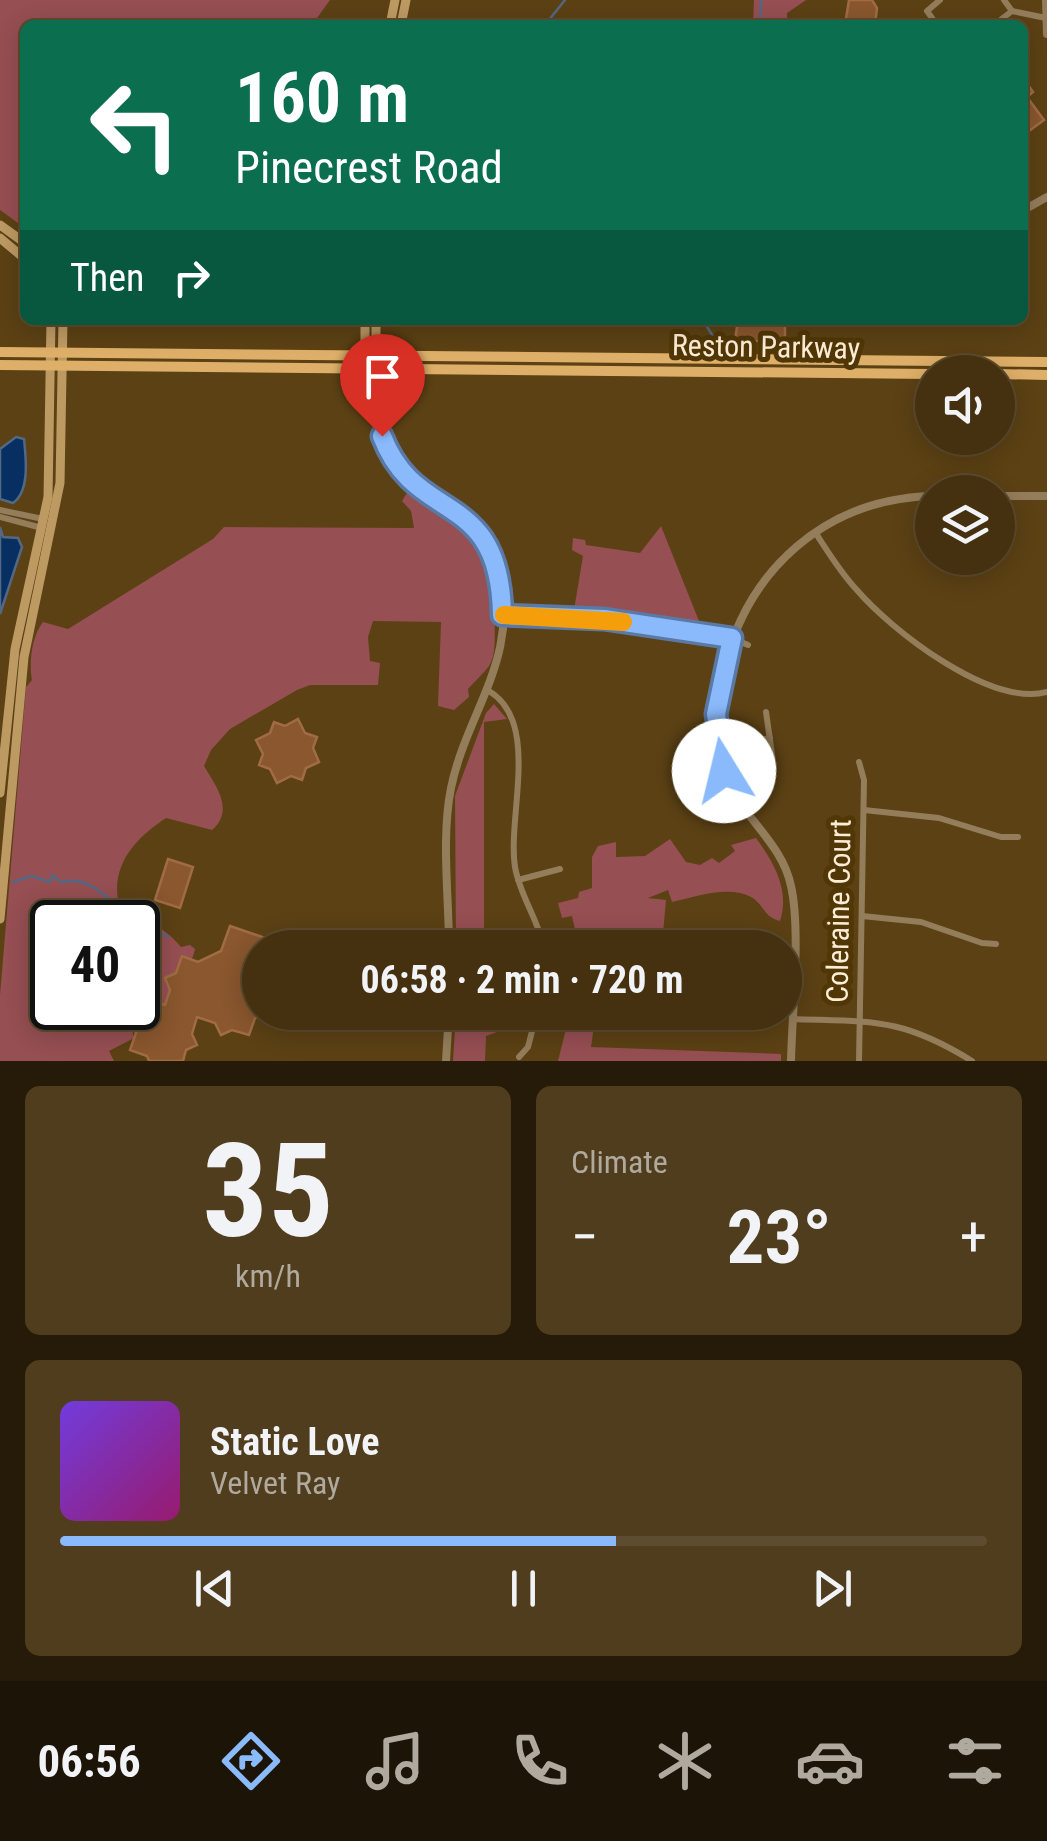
<!DOCTYPE html>
<html lang="en">
<head>
<meta charset="utf-8">
<style>
	:root { --surface:#45310f; --page:#4f3d1d; --text:#f1f3f6; --muted:#b0a99e; --line:#5d4c2f; --accent:#8abafc }
	body { margin:0; font-family:"Roboto Condensed",sans-serif; background:var(--page); color:var(--text); height:100vh; display:flex; flex-direction:column; font-size:38px; white-space:nowrap }
	* { box-sizing:border-box; margin:0 }
	p { font-size:32px; color:var(--muted) }
	.icon { flex:none; width:55px; height:55px; fill:none; stroke:currentColor; stroke-width:2; stroke-linecap:round; stroke-linejoin:round }
	.map { position:relative; height:1061px; overflow:hidden }
	.details { display:flex; flex-direction:column; gap:25px; padding:25px; background:#261b08; flex:1 }
	.details>* { flex:none }
	.banner { position:absolute; left:20px; top:20px; width:1008px; height:305px; border-radius:15px; box-shadow:0 5px 25px #0003,0 0 0 2px var(--line); background:#0b6e4f; color:#fff; overflow:hidden }
	.fabs { position:absolute; left:915px; top:355px; display:grid; gap:20px }
	.fabs a { display:grid; place-items:center; width:100px; height:100px; border-radius:50%; background:var(--surface); box-shadow:0 5px 25px #0003,0 0 0 2px var(--line); font-size:50px }
	.speed { position:absolute; left:30px; top:900px; display:flex; gap:20px; font-size:50px; font-weight:700; text-align:center }
	.speed>* { display:grid; place-content:center; width:130px; height:130px; border-radius:50%; background:var(--surface); box-shadow:0 5px 25px #0003,0 0 0 2px var(--line); line-height:1 }
	.speed .limit { border:5px solid #111; border-radius:15px; background:#fff; color:#111 }
	.pin { position:absolute; display:grid; place-items:center; width:85px; height:85px; color:#fff; margin:-102px -42px; border-radius:50% 50% 50% 0; rotate:-45deg; box-shadow:0 0 10px #0007 }
	.pin .icon { rotate:45deg }
	.me { position:absolute; width:110px; margin:-55px; rotate:351deg; stroke-linejoin:round; filter:drop-shadow(0 0 8px #0008) }
	.turn { display:flex; align-items:center; gap:35px; height:210px; padding:0 50px; font-size:45px }
	.turn .icon { width:130px; height:130px; stroke-width:2.5 }
	.turn b { display:block; font-size:70px; line-height:85px }
	.then { display:flex; align-items:center; height:95px; padding:0 50px; background:#0003; gap:20px; font-size:38px }
	.big { font-size:75px; font-weight:700; line-height:1.1 }
	.details .tile { flex:1; display:flex; flex-direction:column; justify-content:center; gap:15px; min-width:0; padding:0 35px; border-radius:15px; background:var(--page) }
	.details .dial { align-items:center; gap:0 }
	.dial b { font-size:130px; line-height:1 }
	.song { display:flex; align-items:center; gap:30px }
	.cover { width:120px; height:120px; border-radius:15px; background:linear-gradient(135deg,hsl(260 70% 55%),hsl(320 70% 35%)) }
	.played { height:10px; border-radius:5px; background:linear-gradient(90deg,var(--accent) 60%,var(--line) 60%) }
	.keys { display:flex; justify-content:space-around; direction:ltr }
	.heat { display:flex; justify-content:space-between; align-items:center; font-size:55px; direction:ltr }
	.details .tiles { flex:1; display:grid; gap:25px; grid-template-columns:1fr 1fr }
	.tile:last-child { grid-column:span 2 }
	.trip { position:absolute; left:242px; top:930px; width:560px; height:100px; border-radius:50px; background:var(--surface); box-shadow:0 5px 25px #0003,0 0 0 2px var(--line); font-weight:700; line-height:100px; text-align:center }
	.tab-bar { display:flex; height:160px; justify-content:space-around; align-items:center; background:#1c1406; color:var(--muted) }
	.tab-bar .icon { width:70px; height:70px }
	.tab-bar .selected { color:var(--accent) }
	.tab-bar b { font-size:45px; color:var(--text) }
	.map>svg:first-child { display:block }
</style>
</head>
<body>
<div class="map">
<svg width="1047" height="1061" viewBox="0 0 1047 1061">
	<rect width="100%" height="100%" fill="#5c4114"/>
	<g fill="#964f53" fill-rule="evenodd">
		<polygon points="0,0 330,0 312,25 25,25 25,228 0,210"/>
		<polygon points="754,0 806,0 787,13 787,25 753,25"/>
		<path d="M 407,493 C 469,509 498,560 495,621 C 494,635 497,653 489,666 C 483,674 474,682 468,689 L 469,697 L 454,710 L 438,706 L 441,622 L 373,621 L 368,637 L 370,661 L 380,663 L 378,685 L 310,685 L 297,690 L 230,729 L 211,750 L 204,766 C 216,786 235,810 212,830 L 166,818 C 137,837 112,863 118,900 C 137,921 159,920 181,947 L 190,945 L 195,949 C 191,970 172,985 165,1005 L 130,1022 L 134,1038 L 109,1051 L 114,1061 L 0,1061 L 0,995 L 26,687 L 32,680 C 29,664 31,637 43,622 L 68,629 L 213,539 L 224,527 L 414,528 L 411,511 L 402,501 ZM 52,922 L 138,922 L 138,1008 L 52,1008 Z"/>
		<polygon points="661,526 701,626 574,610 583,556 572,550 573,538 585,540 586,545 640,553"/>
		<polygon points="494,704 507,719 484,722 484,943 496,947 456,947 455,796 486,713"/>
		<path d="M 756,838 C 774,863 790,890 780,921 C 764,918 764,904 751,897 C 729,885 695,897 672,902 L 668,890 L 648,898 L 666,900 L 663,934 L 658,938 L 622,934 L 615,947 L 579,947 L 572,916 L 562,918 L 558,903 L 578,898 L 579,892 L 592,888 L 592,857 L 598,846 L 616,842 L 616,857 L 645,856 L 670,839 L 686,862 L 700,865 L 712,858 L 719,863 L 735,851 L 731,845 Z"/>
		<polygon points="596,1012 591,1047 781,1054 781,1061 558,1061 570,1013"/>
		<polygon points="456,1013 502,1013 497,1032 486,1036 485,1061 453,1061"/>
	</g>
	<g fill="#082f61" stroke="#526884" stroke-width="2.5">
		<path d="M 16,437 L 24,439 C 26,458 30,491 13,503 L 0,499 L 0,449 Z"/>
		<polygon points="0,527 3,537 18,538 22,547 0,614"/>
	</g>
	<g fill="none" stroke-linecap="round" stroke-linejoin="round">
		<g stroke="#526884" stroke-width="2.5">
			<polyline points="545,25 565,0"/>
			<polyline points="760,25 761,0"/>
			<polyline points="703,320 725,356"/>
			<path d="M 13,882 L 31,876 L 50,882 L 52,875 L 61,882 C 89,876 102,894 126,913 C 139,923 154,929 168,937"/>
		</g>
	</g>
	<g fill="#8a572e" stroke="#a16c44" stroke-width="2.5">
		<polygon points="849,0 872,0 877,8 875,25 845,25"/>
		<polygon points="1026,82 1033,92 1027,97 1044,120 1022,136 1022,85"/>
		<polygon points="738,320 785,321 785,342 735,340"/>
		<polygon points="298,719 305,733 317,737 313,748 319,762 306,768 302,780 291,776 277,783 270,769 259,765 263,754 256,740 270,733 274,722 285,726"/>
		<polygon points="168,859 193,867 180,908 155,900"/>
		<polygon points="230,926 280,943 279,948 260,948 260,1016 255,1018 249,1035 232,1030 221,1035 215,1023 197,1017 192,1034 197,1045 186,1050 183,1061 149,1061 147,1056 130,1050 136,1033 130,1022 141,1016 147,999 165,1005 170,990 165,978 176,973 182,956 198,962 221,951"/>
	</g>
	<g fill="none" stroke-linecap="round" stroke-linejoin="round">
		<g stroke="#947d5b" stroke-width="6">
			<polyline points="1004,0 1012,11 1046,18"/>
			<polyline points="937,25 927,11 940,0"/>
			<polyline points="994,25 1012,11"/>
			<polyline points="0,510 43,519"/>
			<polyline points="0,517 42,528"/>
			<path d="M 815,532 C 828,552 840,572 856,589 C 892,631 990,707 1047,692"/>
			<polyline points="732,638 748,645"/>
			<path d="M 489,691 C 541,722 507,816 515,867 C 520,896 538,919 544,948"/>
			<polyline points="766,712 774,768"/>
			<polyline points="718,748 770,738"/>
			<polyline points="859,762 864,780 859,1061"/>
			<polyline points="864,810 939,818 1001,837 1018,837"/>
			<polyline points="518,880 560,869"/>
			<polyline points="862,916 921,922 982,943 996,944"/>
			<polyline points="513,948 543,940"/>
			<path d="M 792,1019 C 872,1022 901,1017 972,1061"/>
			<polyline points="519,1057 528,1047 537,1012"/>
		</g>
		<g stroke="#947d5b" stroke-width="8">
			<polyline points="1046,0 1047,34"/>
			<polyline points="1022,211 1047,197"/>
			<path d="M 365,369 C 367,409 383,458 415,485 C 448,513 486,521 498,568 C 522,657 467,710 451,788 C 441,838 449,896 449,948"/>
			<polyline points="376,369 377,415"/>
			<polyline points="998,496 1047,496"/>
			<polyline points="502,615 596,618 732,638"/>
			<polyline points="446,1061 449,1012"/>
			<path d="M 791,1061 C 792,1013 801,930 791,886 C 782,840 736,814 723,769 C 713,735 715,705 723,672 C 747,569 826,499 932,496"/>
		</g>
		<g stroke="#be9a63" stroke-width="9">
			<polyline points="390,25 395,0"/>
			<polyline points="401,25 406,0"/>
			<polyline points="0,225 25,243"/>
			<polyline points="0,238 25,259"/>
			<polyline points="365,361 365,320"/>
			<polyline points="376,361 376,320"/>
			<polyline points="0,793 15,649 48,497 51,320"/>
			<polyline points="0,919 24,657 60,483 63,320"/>
		</g>
		<g stroke="#deaf68" stroke-width="10">
			<polyline points="0,352 1047,362"/>
			<polyline points="0,365 932,374"/>
			<polyline points="998,374 1047,375"/>
		</g>
	</g>
	<g fill="none" stroke-linecap="round" stroke-linejoin="round">
		<g stroke="#5a79a4" stroke-width="25">
			<path id="route" d="M 382,436 C 416,526 500,487 502,615 L 604,619 L 732,638 L 716,714 L 724,771"/>
		</g>
		<use href="#route" stroke="#8abafc" stroke-width="18"/>
		<polyline stroke="#f59e0b" stroke-width="18" points="504,615 623,622"/>
	</g>
	<g text-anchor="middle" stroke-width="10" stroke-linejoin="round" paint-order="stroke">
		<g font-size="30" fill="#fdedd6" stroke="#513706">
			<text transform="translate(766 347) rotate(1)" y="10">Reston Parkway</text>
			<text transform="translate(839 911) rotate(-89)" y="10">Coleraine Court</text>
		</g>
	</g>
</svg>
<div class="fabs">
<a><svg class="icon" aria-label="sound" viewBox="0 0 24 24"><path d="M4 9h4l5-4v14l-5-4H4zM17 9q2 3 0 6"/></svg></a>
<a><svg class="icon" aria-label="layers" viewBox="0 0 24 24"><path d="M12 4l9 5-9 5-9-5zM3 14l9 5 9-5"/></svg></a>
</div>
<div class="speed"><div class="limit">40</div></div>
<div class="pin" style="left:382px;top:436px;background:#d93025"><svg class="icon" aria-label="arrive" viewBox="0 0 24 24"><path d="M6 21V4h12l-3 4 3 4H6"/></svg></div>
<svg class="me" style="left:724px;top:771px" viewBox="-20 -20 40 40"><circle r="19" fill="#fff"/><path d="M0-13L10 11 0 6-10 11z" fill="#8abafc"/></svg>
<div class="trip">06:58 · 2 min · 720 m</div>
<div class="banner">
<div class="turn"><svg class="icon" aria-label="left" viewBox="0 0 24 24"><path d="M17 20v-9H6M10 6l-5 5 5 5"/></svg><div><b>160 m</b>Pinecrest Road</div></div>
<div class="then">Then<svg class="icon" aria-label="right" viewBox="0 0 24 24"><path d="M7 20v-9h11M14 6l5 5-5 5"/></svg></div>
</div>
</div>
<section class="details">
<div class="tiles">
<div class="tile dial"><b>35</b><p>km/h</p></div>
<div class="tile"><p>Climate</p>
<div class="heat"><a>−</a><b class="big">23°</b><a>+</a></div>
</div>
<div class="tile">
<div class="song"><i class="cover"></i><div><b>Static Love</b><p>Velvet Ray</p></div></div>
<div class="played"></div>
<div class="keys"><svg class="icon" aria-label="previous" viewBox="0 0 24 24"><path d="M18 5L8 12l10 7zM5 5v14"/></svg><svg class="icon" aria-label="pause" viewBox="0 0 24 24"><path d="M8 5v14M16 5v14"/></svg><svg class="icon" aria-label="next" viewBox="0 0 24 24"><path d="M6 5l10 7-10 7zM19 5v14"/></svg></div>
</div>
</div>
</section>
<nav class="tab-bar">
<b>06:56</b>
<svg class="icon selected" aria-label="directions" viewBox="0 0 24 24"><path d="M12 3l9 9-9 9-9-9zM9 14v-3h6M13 9l2 2-2 2"/></svg>
<svg class="icon" aria-label="music" viewBox="0 0 24 24"><path d="M9 18V5l10-2v13"/><circle cx="6" cy="18" r="3"/><circle cx="16" cy="16" r="3"/></svg>
<svg class="icon" aria-label="phone" viewBox="0 0 24 24"><path d="M5 4h4l2 5-3 2q2 4 5 5l2-3 5 2v4C11 20 4 13 5 4z"/></svg>
<svg class="icon" aria-label="climate" viewBox="0 0 24 24"><path d="M12 3v18M4 7l16 10M4 17L20 7"/></svg>
<svg class="icon" aria-label="car" viewBox="0 0 24 24"><path d="M5 17H2v-5l4-1 3-4h7l3 4 3 1v5h-3M9 17h6M6 11h13"/><circle cx="7" cy="17" r="2"/><circle cx="17" cy="17" r="2"/></svg>
<svg class="icon" aria-label="filters" viewBox="0 0 24 24"><path d="M4 7h16M4 17h16"/><circle cx="9" cy="7" r="2"/><circle cx="15" cy="17" r="2"/></svg>
</nav>
</body>
</html>
